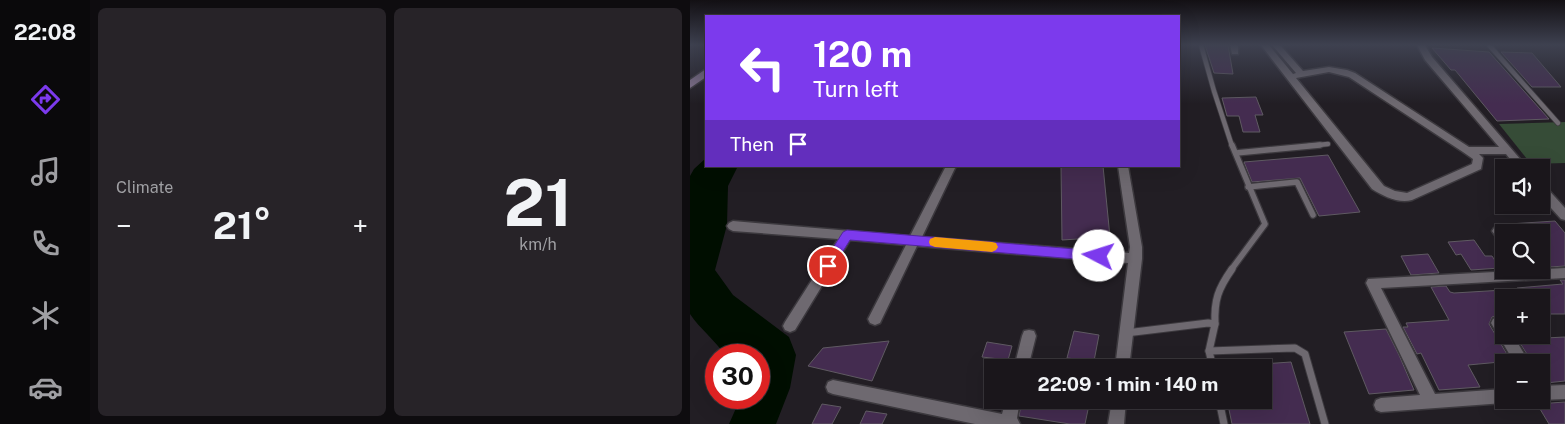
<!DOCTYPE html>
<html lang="en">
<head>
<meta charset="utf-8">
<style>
	:root { --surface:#1a161b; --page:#272328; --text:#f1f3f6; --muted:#9f9fa3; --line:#38353a; --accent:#7c3aed }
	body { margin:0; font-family:"Public Sans",sans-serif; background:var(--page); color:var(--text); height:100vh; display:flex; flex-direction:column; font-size:19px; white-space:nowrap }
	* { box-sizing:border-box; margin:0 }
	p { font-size:16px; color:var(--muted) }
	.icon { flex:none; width:28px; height:28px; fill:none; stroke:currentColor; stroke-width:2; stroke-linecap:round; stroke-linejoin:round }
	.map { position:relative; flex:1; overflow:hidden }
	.sheet { display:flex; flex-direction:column; gap:8px; padding:8px; background:#0e0c0f; width:600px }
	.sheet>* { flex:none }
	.top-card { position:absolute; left:15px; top:15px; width:475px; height:152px; border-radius:0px; box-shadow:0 5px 20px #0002,0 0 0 1px var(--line); background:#7c3aed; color:#fff; overflow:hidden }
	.controls { position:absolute; left:805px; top:159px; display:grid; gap:10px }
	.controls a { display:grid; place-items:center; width:55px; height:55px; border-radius:0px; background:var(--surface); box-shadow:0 5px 20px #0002,0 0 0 1px var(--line); font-size:25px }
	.speed { position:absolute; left:15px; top:344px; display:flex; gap:10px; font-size:25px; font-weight:700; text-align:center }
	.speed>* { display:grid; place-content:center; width:65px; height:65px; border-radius:50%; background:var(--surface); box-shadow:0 5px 20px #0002,0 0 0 1px var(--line); line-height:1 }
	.speed .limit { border:8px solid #d22; background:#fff; color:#111 }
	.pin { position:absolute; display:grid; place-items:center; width:42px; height:42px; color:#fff; margin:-21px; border:2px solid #fff; border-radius:50%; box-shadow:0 1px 5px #0007 }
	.me { position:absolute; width:55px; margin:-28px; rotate:275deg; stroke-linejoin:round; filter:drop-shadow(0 0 4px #0008) }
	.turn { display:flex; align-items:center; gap:18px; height:105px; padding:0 25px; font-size:22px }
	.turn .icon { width:65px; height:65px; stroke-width:2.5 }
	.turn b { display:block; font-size:35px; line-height:42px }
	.then { display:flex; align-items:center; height:48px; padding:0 25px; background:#0003; gap:10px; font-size:19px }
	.big { font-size:38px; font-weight:700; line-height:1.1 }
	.sheet .widget { flex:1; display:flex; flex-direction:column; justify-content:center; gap:8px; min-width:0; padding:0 18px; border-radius:8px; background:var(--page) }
	.sheet .dial { align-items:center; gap:0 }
	.dial b { font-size:65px; line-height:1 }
	.heat { display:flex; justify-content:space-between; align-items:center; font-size:28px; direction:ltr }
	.sheet .tiles { flex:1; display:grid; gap:8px; grid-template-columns:repeat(2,1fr) }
	.trip { position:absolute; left:294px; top:359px; width:288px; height:50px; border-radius:0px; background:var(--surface); box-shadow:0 5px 20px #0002,0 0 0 1px var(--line); font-weight:700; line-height:50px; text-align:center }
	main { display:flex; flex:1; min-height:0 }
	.menu { display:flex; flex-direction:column; width:90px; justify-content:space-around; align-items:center; background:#0a090b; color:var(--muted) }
	.menu .icon { width:35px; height:35px }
	.menu .active { color:var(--accent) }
	.menu b { font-size:22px; color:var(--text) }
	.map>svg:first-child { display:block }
</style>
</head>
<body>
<main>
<nav class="menu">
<b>22:08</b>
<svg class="icon active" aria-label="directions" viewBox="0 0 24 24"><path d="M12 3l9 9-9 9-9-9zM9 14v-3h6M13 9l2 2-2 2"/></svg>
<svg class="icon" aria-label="music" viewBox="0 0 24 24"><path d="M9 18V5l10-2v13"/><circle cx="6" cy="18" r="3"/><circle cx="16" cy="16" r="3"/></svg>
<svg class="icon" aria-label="phone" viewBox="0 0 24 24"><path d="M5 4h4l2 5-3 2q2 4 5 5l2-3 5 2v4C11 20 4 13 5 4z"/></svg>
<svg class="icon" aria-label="climate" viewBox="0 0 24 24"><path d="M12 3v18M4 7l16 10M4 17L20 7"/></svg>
<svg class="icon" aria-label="car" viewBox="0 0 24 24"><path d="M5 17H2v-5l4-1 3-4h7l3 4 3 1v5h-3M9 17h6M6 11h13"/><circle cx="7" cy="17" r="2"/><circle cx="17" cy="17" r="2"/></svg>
</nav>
<section class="sheet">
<div class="tiles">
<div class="widget"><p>Climate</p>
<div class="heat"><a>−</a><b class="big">21°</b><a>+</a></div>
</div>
<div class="widget dial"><b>21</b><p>km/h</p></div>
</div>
</section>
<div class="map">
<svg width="875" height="424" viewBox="0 0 875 424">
	<rect width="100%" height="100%" fill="#221e24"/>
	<polygon fill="#364c37" points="875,122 875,163 841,164 809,124"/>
	<path fill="#000e00" d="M 16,158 L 16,166 L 48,166 L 38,186 L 37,225 L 25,270 L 43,295 L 99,337 L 106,355 L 100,388 L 86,424 L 39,424 L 47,406 L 47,398 L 69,398 L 69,355 L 35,355 C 25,340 10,329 0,314 L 0,176 L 4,169 Z"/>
	<g fill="#442c50" stroke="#5f5a62">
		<polygon points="515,45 538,45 543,74 524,73"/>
		<polygon points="742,48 799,52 859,119 807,121 765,70 761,70"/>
		<polygon points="811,52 842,53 871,87 842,87"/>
		<polygon points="566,97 573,115 565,115 570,132 553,132 549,116 537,116 532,98"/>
		<polygon points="638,155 670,212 629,216 610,178 562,182 554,162"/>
		<polygon points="371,166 413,166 420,237 372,240"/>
		<polygon points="865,221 875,233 875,266 860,267 851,255 851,232 820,232 819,224"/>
		<polygon points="784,240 795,256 802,256 810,268 781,270 771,254 766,255 758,242"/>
		<polygon points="738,254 749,273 721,275 711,256"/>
		<polygon points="870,280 875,280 875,314 851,314 851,298 834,298 827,288 873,284"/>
		<polygon points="756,286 760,292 764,293 814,290 814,318 809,315 802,317 799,324 821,361 778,365 790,387 749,390 731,353 727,354 713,327 718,327 716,323 759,320 741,287"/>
		<polygon points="696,329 709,355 724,390 679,394 654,332"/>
		<polygon points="384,331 409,335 404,361 377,358"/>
		<polygon points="825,335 853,335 855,338 875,337 875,381 856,383 851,375 851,358 840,359"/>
		<polygon points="199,341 182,381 118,366 133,348"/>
		<polygon points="297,342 322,346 318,360 292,357"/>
		<polygon points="601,362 620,424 542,424 537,400 572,400 572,364"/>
		<polygon points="332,400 400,400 395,424 380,424 329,416"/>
		<polygon points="875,402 875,424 859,424 847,404"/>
		<polygon points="132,404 151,407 142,424 122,424"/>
		<polygon points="176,411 197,414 192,424 170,424"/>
	</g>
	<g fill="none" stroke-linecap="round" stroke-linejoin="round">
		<g stroke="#3c393e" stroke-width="6">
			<g id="service-far2">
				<polyline points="511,45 524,91 542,146"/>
				<polyline points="799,45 868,123"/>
				<polyline points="618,146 638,144"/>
			</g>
		</g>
		<g stroke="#3c393e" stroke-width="8">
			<g id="service-far1">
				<polyline points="546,153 630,145"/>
				<polyline points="558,187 607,182 623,215"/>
				<polyline points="541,270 575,224 542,145"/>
			</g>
		</g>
		<g stroke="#3c393e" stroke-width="9">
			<g id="service">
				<path d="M 525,324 C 524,300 528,289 542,269"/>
				<polyline points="436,333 518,323 525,324 519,351 523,368"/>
				<polyline points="519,351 605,348 615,354 635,424"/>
				<polyline points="529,400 534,424"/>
			</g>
		</g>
		<g stroke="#3c393e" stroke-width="3">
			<g id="minor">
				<polygon points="540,45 548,45 548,54 542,54"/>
				<path d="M 571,45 L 579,45 L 603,74 L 606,73 L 582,45 L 590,45 L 613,71 L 639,67 L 657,70 L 665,73 L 779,147 L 809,147 L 735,60 L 727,45 L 735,45 L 742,57 L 838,168 L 827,168 L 816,154 L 789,154 L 793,158 L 791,169 L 722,200 C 709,204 693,196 682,189 ZM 639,72 L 659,77 L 773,152 L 783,159 L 782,164 L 717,193 L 705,191 L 694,186 L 606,78 Z"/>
				<polygon points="256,166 266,166 232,237 439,253 440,247 428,166 438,166 452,247 452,259 439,368 425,368 438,263 227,246 190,323 185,325 180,323 178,319 216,245 160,240 105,330 100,332 95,330 93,326 95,322 148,239 43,231 39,229 37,226 39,223 43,221 220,236"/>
				<polygon points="851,185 855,186 875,208 875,220 871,219 851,197"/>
				<polygon points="808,226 812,228 816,232 814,232 814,244 810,242 802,231 804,228"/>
				<polygon points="875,268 875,278 691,288 745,394 814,389 814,400 820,400 814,403 691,412 686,410 684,405 686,400 691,398 730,395 676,283 678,279"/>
				<polygon points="808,317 814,320 814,335 823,335 839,362 824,362 801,323 803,319"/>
				<polygon points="339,330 344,331 346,336 338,368 324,368 332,336 334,331"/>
				<polygon points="143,380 312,414 316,400 330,400 327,418 330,424 285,424 143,394 138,392 136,387 138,382"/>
				<polygon points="875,385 875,399 851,400 850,400 851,386"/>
				<polygon points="422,400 436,400 434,424 418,424"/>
			</g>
		</g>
		<g stroke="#3c393e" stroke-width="3">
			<polygon id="secondary" points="16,69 16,77 0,88 0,80"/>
		</g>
		<use href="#service-far2" stroke="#6e6970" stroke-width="4.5"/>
		<use href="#service-far1" stroke="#6e6970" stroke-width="5.5"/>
		<use href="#service" stroke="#6e6970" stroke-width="7"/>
		<use href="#minor" fill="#6e6970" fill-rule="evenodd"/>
		<use href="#secondary" fill="#8e7b98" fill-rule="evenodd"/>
	</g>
	<linearGradient id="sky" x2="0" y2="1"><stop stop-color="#131014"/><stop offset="0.43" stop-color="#3e4150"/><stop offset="1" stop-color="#3e4150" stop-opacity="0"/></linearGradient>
	<rect width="875" height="104" fill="url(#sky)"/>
	<polygon fill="#7c3aed" stroke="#51269a" points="157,230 409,251 413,252 415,256 413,260 409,261 160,240 142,269 138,271 134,269 132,266 134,262 153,232"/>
	<polygon fill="#f59e0b" points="245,237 302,242 306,243 308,247 306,250 302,252 245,247 240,245 239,242 240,239"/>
</svg>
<div class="controls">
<a><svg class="icon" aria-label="sound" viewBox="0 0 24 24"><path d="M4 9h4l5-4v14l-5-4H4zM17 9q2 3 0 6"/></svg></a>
<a><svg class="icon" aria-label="search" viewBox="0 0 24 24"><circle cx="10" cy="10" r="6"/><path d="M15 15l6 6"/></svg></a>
<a>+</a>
<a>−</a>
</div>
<div class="speed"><div class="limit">30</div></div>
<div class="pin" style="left:138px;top:266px;background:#d93025"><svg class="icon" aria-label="arrive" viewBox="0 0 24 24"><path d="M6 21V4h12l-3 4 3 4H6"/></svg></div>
<svg class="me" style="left:409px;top:256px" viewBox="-20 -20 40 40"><circle r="19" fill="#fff"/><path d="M0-13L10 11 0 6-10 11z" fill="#7c3aed"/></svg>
<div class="trip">22:09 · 1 min · 140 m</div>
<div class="top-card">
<div class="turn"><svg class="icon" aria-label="left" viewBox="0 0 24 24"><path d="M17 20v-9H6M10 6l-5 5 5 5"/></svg><div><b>120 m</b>Turn left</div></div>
<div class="then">Then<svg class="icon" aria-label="arrive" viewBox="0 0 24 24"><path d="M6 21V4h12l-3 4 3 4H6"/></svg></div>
</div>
</div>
</main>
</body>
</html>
